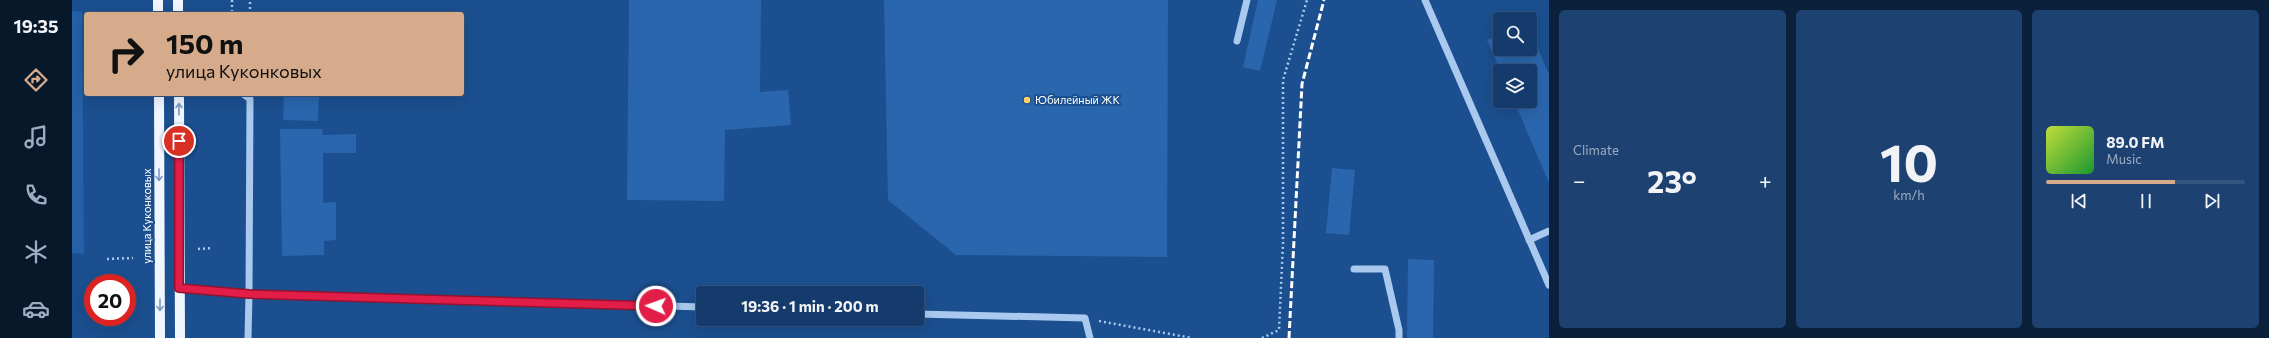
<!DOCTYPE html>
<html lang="en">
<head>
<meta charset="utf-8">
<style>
	:root { --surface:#143b6b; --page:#1d4271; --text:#f1f3f6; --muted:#9dadc1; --line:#33557e; --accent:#d6ab8b }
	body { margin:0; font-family:Commissioner,sans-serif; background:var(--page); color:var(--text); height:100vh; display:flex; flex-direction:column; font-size:15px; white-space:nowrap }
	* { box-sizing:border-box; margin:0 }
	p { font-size:13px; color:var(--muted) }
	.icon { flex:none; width:22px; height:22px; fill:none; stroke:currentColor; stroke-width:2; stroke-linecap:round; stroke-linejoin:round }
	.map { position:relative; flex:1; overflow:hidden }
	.details { display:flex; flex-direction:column; gap:10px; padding:10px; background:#0b203b; width:720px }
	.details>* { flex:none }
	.banner { position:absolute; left:12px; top:12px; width:380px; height:84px; border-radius:4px; box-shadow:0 4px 16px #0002,0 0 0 1px var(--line); background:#d6ab8b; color:#111; overflow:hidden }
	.controls { position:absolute; left:1421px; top:12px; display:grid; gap:8px }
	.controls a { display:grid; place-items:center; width:44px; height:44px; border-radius:4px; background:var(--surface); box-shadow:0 4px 16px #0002,0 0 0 1px var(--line); font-size:20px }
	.speed { position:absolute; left:12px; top:274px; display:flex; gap:8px; font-size:20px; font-weight:700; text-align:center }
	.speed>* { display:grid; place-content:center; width:52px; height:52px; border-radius:50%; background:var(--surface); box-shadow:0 4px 16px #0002,0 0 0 1px var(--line); line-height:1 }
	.speed .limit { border:6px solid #d22; background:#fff; color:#111 }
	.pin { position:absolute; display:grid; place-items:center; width:34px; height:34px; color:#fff; margin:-17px; border:2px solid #fff; border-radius:50%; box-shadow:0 1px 4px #0007 }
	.me { position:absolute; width:44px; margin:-22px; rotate:272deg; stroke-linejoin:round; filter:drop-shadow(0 0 3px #0008) }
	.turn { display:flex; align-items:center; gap:14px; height:84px; padding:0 16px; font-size:18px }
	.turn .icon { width:52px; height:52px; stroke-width:2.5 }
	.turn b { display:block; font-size:28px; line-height:34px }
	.big { font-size:30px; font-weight:700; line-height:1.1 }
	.details .card { flex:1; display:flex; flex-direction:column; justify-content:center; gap:6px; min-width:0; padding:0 14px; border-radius:6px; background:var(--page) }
	.details .dial { align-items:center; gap:0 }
	.dial b { font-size:52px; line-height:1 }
	.song { display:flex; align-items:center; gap:12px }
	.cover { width:48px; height:48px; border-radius:6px; background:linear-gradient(135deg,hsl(70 70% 55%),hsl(130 70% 35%)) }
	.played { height:4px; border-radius:2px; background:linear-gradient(90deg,var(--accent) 65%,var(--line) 65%) }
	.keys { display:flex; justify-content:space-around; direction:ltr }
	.heat { display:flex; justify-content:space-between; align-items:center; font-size:22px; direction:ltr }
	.details .tiles { flex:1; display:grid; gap:10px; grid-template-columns:repeat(3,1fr) }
	.trip { position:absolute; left:624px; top:286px; width:228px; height:40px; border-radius:4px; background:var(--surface); box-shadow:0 4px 16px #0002,0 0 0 1px var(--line); font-weight:700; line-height:40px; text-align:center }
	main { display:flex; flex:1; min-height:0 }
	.tabs { display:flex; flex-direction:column; width:72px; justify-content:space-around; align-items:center; background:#08182b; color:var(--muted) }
	.tabs .icon { width:28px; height:28px }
	.tabs .current { color:var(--accent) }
	.tabs b { font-size:18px; color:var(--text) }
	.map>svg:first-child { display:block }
</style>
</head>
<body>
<main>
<nav class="tabs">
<b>19:35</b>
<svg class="icon current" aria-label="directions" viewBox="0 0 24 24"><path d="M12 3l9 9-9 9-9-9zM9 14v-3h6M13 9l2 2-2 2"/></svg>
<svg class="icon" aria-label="music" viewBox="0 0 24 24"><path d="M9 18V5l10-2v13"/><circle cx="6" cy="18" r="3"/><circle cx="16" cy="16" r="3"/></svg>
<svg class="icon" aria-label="phone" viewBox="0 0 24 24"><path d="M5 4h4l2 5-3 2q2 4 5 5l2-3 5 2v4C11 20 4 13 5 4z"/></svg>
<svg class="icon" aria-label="climate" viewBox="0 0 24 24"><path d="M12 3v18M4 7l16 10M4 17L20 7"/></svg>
<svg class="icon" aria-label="car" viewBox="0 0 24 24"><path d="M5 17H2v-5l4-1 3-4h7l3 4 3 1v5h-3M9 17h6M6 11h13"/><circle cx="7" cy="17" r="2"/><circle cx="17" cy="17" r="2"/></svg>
</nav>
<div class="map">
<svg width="1477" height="338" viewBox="0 0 1477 338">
	<rect width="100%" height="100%" fill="#1b4f8f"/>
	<polygon fill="#2461a8" points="0,11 10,12 12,254 0,253"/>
	<g fill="#2a66ad">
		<polygon points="557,0 689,0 688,92 716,90 719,125 653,130 652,201 555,200"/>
		<polygon points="812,0 1096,0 1095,257 884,255 816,200"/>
		<polygon points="1186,0 1205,0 1188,71 1171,67"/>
		<polygon points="1458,31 1477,74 1477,183 1442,101 1458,101 1458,71 1429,71 1415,40 1428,35 1428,49 1458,49"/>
		<polygon points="212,94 247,94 246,121 211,120"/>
		<polygon points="208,129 250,129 251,135 284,134 284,153 251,153 251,203 264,202 264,240 252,241 252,255 210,256"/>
		<polygon points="1260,168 1283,170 1277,235 1254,233"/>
		<polygon points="1336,259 1362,260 1361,338 1335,338"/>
	</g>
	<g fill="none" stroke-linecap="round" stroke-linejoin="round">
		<g stroke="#a9c9ee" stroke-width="2.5" stroke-dasharray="2 3" stroke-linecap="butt">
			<polyline points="160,0 160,14"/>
			<polyline points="178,14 178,0"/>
			<polyline points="126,249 141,248"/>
			<polyline points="35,259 61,258"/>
			<polyline points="1027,321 1120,338"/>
			<polyline points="1190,338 1207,330 1211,243 1211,80 1235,0"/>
		</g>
		<g stroke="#a9c9ee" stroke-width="7">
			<polyline points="1353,0 1477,285"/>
			<polyline points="1165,41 1175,0"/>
			<polyline points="171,94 178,99 177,294 631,307"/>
			<polyline points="1457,240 1477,231"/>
			<polyline points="1282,269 1313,269 1327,330 1327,338"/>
			<polyline points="107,288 177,294 176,338"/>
			<polyline points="845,314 1013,318 1018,338"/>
		</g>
		<g stroke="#f0f6ff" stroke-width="10">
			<polyline points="86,0 86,14"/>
			<polyline points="106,0 106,14"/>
			<polyline points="87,94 88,338"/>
			<polyline points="107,94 108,338"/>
		</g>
		<polyline stroke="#fff" stroke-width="3" stroke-dasharray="7 3" stroke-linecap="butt" points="1217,338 1230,84 1252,0"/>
	</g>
	<defs><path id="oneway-shaft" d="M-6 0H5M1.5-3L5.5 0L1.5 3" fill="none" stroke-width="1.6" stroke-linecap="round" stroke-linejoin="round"/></defs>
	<g stroke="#7b9ac1">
		<use href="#oneway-shaft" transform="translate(107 109) rotate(-90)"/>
		<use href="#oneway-shaft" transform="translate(87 175) rotate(90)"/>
		<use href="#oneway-shaft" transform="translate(88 305) rotate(90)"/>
	</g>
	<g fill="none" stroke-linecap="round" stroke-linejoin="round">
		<g stroke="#92132f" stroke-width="10">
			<polyline id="route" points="107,141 107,288 177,294 584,306"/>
		</g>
		<use href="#route" stroke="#e11d48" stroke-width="7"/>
	</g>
	<circle fill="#ffd166" stroke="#1b4f8f" stroke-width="1.5" cx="955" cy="100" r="4"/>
	<g text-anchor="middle" stroke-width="4" stroke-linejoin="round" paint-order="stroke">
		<g font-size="11" fill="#fff" stroke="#1b4f8f" text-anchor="start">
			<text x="963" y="104">Юбилейный ЖК</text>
		</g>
		<g font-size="11" fill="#fff" stroke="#1b4f8f">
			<text transform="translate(75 216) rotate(-90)" y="4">улица Куконковых</text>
		</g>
	</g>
</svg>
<div class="controls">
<a><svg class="icon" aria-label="search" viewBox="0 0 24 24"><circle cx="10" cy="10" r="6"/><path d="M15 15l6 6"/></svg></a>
<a><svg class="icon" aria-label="layers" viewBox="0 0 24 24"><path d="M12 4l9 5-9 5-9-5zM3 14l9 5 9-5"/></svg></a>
</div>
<div class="speed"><div class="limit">20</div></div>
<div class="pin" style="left:107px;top:141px;background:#d93025"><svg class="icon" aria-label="arrive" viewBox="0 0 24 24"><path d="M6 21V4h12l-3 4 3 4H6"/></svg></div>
<svg class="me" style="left:584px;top:306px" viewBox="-20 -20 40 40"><circle r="17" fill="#e11d48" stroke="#fff" stroke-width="3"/><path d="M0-11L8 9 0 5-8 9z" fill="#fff"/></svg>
<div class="trip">19:36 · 1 min · 200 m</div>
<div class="banner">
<div class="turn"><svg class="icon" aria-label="right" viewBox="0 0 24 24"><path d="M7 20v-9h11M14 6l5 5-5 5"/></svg><div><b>150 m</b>улица Куконковых</div></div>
</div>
</div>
<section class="details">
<div class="tiles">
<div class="card"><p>Climate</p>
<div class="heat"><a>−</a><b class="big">23°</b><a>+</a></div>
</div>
<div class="card dial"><b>10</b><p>km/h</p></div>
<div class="card">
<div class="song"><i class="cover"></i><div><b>89.0 FM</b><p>Music</p></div></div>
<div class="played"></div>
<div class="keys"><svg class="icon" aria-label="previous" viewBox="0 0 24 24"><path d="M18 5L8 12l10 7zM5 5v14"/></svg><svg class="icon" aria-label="pause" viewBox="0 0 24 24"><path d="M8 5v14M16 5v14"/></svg><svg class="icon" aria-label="next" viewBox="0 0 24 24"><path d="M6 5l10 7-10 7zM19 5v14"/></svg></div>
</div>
</div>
</section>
</main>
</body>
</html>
